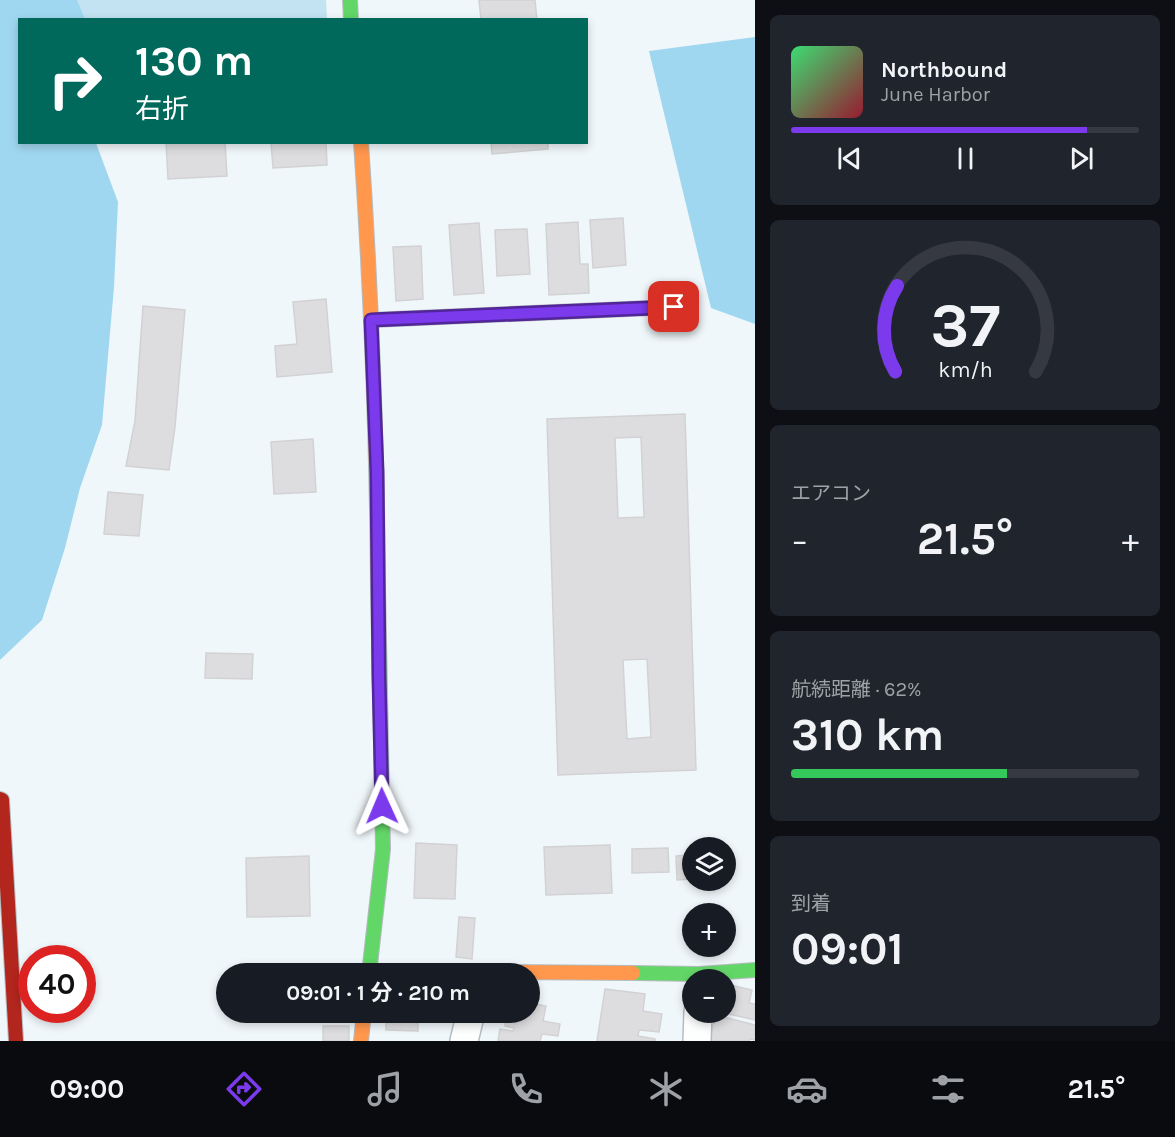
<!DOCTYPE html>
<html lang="ja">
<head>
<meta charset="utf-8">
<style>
	:root { --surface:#171b24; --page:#20242c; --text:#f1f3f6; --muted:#9ea1a6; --line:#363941; --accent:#7c3aed }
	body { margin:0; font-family:Karla,"Noto Sans JP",sans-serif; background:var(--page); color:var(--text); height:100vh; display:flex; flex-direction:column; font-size:22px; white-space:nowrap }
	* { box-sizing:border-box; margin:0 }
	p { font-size:20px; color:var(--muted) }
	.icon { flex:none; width:33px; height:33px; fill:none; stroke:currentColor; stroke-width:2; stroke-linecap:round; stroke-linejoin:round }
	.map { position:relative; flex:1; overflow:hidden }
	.side { display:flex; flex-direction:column; gap:15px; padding:15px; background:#0d0f14; width:420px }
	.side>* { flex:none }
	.banner { position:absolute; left:18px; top:18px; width:570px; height:126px; border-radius:0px; box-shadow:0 3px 9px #0003; background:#00695c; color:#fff; overflow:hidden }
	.buttons { position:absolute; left:682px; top:837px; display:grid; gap:12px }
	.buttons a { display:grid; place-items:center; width:54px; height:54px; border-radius:50%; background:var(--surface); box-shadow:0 3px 9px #0003; font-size:30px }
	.speed { position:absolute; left:18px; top:945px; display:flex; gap:12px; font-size:30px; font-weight:700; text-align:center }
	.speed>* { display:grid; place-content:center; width:78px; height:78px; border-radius:50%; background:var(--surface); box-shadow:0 3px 9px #0003; line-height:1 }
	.speed .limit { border:9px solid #d22; background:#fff; color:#111 }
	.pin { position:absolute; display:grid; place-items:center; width:51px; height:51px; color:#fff; margin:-26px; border-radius:12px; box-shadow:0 3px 9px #0006 }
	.me { position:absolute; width:66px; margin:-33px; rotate:359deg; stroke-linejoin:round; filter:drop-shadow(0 0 4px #0008) }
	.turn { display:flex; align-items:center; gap:21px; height:126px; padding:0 18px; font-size:27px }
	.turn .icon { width:78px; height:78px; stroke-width:2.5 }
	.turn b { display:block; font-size:42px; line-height:51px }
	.big { font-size:45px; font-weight:700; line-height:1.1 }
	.side .card { flex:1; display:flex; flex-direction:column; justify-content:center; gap:9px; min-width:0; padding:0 21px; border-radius:9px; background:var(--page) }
	.side .dial { align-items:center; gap:0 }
	.dial svg { height:156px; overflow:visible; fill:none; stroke:var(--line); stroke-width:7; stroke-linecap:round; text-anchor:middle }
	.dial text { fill:var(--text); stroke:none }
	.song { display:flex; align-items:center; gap:18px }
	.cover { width:72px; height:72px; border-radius:9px; background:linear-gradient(135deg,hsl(140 70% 55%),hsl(350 70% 35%)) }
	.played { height:6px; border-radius:3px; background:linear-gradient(90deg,var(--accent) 85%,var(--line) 85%) }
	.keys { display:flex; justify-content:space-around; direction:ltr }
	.heat { display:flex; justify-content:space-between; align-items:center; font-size:33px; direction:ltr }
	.charge { height:9px; border-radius:4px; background:linear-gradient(90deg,#34c759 62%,var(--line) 0) }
	.trip { position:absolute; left:216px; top:963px; width:324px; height:60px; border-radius:30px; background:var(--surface); box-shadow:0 3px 9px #0003; font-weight:700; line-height:60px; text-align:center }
	.dock { display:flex; height:96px; justify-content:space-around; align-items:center; background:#090b0e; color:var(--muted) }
	.dock .icon { width:42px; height:42px }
	.dock .current { color:var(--accent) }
	.dock b { font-size:27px; color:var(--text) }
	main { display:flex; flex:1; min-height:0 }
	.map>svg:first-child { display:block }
</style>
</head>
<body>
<main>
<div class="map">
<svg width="755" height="1041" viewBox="0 0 755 1041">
	<rect width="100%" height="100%" fill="#f0f7fa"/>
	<polygon fill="#c3e3f2" points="0,0 326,0 327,19 20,20"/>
	<g fill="#a0d7f0">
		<polygon points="0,0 77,0 85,19 20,20 20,142 96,143 118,202 114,287 102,425 80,488 65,548 42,620 0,660"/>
		<polygon points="755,37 755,324 711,308 649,51"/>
	</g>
	<g fill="#dddddf" stroke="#d2d2d4" stroke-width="1.5" fill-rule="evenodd">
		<polygon points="479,0 535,0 537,20 481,20"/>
		<polygon points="166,142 225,142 227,176 168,179"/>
		<polygon points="271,142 326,142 327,165 273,168"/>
		<polygon points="491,142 548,142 548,149 492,154"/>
		<polygon points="623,218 626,265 593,268 590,220"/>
		<polygon points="578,222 580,264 588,264 589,293 549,295 546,224"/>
		<polygon points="479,223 484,293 454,295 449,225"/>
		<polygon points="527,229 530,274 497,276 495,230"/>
		<polygon points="421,246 423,299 396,301 393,247"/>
		<polygon points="326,299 332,372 277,377 275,346 297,344 293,302"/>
		<polygon points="143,306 185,310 175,427 169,470 126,466 135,421"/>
		<path d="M 685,414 L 696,770 L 558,775 L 547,419 ZM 641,437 L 644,517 L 618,518 L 615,438 ZM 647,659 L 651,737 L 627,739 L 623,660 Z"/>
		<polygon points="313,439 316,492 274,494 271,442"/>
		<polygon points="108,492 143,495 139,536 104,534"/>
		<polygon points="206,653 253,654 252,679 205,678"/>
		<polygon points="416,843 457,845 455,899 414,898"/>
		<polygon points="610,845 612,893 546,895 544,847"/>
		<polygon points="668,848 669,872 632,873 632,849"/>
		<polygon points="693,855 693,879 677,880 676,856"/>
		<polygon points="309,856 310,916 247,917 246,858"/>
		<polygon points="459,917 475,918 472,959 456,957"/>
		<polygon points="726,984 752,990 749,1003 755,1004 755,1020 720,1012 726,1012"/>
		<polygon points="605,989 645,994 643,1011 662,1014 659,1032 639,1030 638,1036 655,1039 655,1041 597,1041"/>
		<polygon points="530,1003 546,1006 543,1021 560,1024 558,1036 542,1034 540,1041 498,1041 500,1029 513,1031 514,1028 505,1026 507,1012 530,1012"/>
		<polygon points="386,1015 418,1015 418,1031 386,1030"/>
		<polygon points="716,1015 755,1025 755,1040 750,1039 749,1041 709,1041"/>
		<rect x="323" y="1026" width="26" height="15"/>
	</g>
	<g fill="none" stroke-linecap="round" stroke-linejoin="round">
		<g stroke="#b5bcbf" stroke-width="30">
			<g id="street">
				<polyline points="464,1041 471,1012"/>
				<polyline points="697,1041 698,1012"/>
			</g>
		</g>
		<g stroke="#b5bcbf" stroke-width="16">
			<g id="fast">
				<polyline points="350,0 351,20"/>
				<polyline points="633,973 699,974 755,970"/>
				<polyline points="369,974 383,849 378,587"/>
			</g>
		</g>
		<g stroke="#b5bcbf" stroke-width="16">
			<g id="slow">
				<path d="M 361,142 C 371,290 377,439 378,587"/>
				<polyline points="369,971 633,973"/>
				<polyline points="361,1041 364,1012"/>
			</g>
		</g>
		<g stroke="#b5bcbf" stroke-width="16">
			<g id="jam">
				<polyline points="371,320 674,307"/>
				<polyline points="0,799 2,800 16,1041"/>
			</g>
		</g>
		<use href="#street" stroke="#fdfefe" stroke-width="27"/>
		<use href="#fast" stroke="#63d668" stroke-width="14"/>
		<use href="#slow" stroke="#ff974d" stroke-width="14"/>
		<use href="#jam" stroke="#b3261e" stroke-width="14"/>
	</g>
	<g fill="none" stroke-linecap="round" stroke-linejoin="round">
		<g stroke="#51269a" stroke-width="15">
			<polyline id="route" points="382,806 379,676 377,472 371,320 674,307"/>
		</g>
		<use href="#route" stroke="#7c3aed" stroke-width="10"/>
	</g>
</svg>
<div class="buttons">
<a><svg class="icon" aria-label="layers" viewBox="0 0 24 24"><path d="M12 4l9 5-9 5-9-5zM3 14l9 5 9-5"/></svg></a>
<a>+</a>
<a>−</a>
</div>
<div class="speed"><div class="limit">40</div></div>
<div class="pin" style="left:674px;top:307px;background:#d93025"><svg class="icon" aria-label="arrive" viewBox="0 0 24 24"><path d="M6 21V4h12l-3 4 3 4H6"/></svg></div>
<svg class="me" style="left:382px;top:806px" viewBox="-20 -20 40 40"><path d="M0-17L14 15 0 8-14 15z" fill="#7c3aed" stroke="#fff" stroke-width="4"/></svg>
<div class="trip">09:01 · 1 分 · 210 m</div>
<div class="banner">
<div class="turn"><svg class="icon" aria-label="right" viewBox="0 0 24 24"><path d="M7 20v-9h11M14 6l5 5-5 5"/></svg><div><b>130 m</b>右折</div></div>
</div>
</div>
<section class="side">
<div class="card">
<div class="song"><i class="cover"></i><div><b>Northbound</b><p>June Harbor</p></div></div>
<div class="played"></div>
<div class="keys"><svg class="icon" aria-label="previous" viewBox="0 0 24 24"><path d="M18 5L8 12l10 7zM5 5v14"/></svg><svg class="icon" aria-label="pause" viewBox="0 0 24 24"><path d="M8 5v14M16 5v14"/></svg><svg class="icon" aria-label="next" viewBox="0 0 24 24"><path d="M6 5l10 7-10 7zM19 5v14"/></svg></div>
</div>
<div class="card dial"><svg viewBox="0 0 100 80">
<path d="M14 69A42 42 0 1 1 86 69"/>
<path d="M14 69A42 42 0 0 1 15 25" stroke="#7c3aed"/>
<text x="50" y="56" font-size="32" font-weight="700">37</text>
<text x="50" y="72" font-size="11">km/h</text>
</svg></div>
<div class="card"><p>エアコン</p>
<div class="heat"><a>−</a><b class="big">21.5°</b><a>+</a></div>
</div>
<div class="card"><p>航続距離 · 62%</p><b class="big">310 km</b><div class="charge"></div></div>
<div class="card"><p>到着</p><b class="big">09:01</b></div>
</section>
</main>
<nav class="dock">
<b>09:00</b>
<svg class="icon current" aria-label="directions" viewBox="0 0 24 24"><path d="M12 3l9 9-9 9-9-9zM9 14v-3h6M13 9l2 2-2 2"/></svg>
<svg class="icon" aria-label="music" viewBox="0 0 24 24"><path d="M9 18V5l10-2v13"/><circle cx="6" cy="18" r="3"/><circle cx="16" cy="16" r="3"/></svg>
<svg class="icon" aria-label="phone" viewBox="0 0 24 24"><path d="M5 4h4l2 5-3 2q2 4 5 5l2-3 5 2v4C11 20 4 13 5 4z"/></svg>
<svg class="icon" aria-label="climate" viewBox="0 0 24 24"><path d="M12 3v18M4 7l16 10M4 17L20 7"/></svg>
<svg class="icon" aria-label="car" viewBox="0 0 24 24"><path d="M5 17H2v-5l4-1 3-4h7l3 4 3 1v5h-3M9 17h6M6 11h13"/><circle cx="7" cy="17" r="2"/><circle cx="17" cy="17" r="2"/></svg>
<svg class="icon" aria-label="filters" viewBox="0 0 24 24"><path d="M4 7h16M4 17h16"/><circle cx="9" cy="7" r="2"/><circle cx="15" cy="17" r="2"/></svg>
<b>21.5°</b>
</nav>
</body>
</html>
